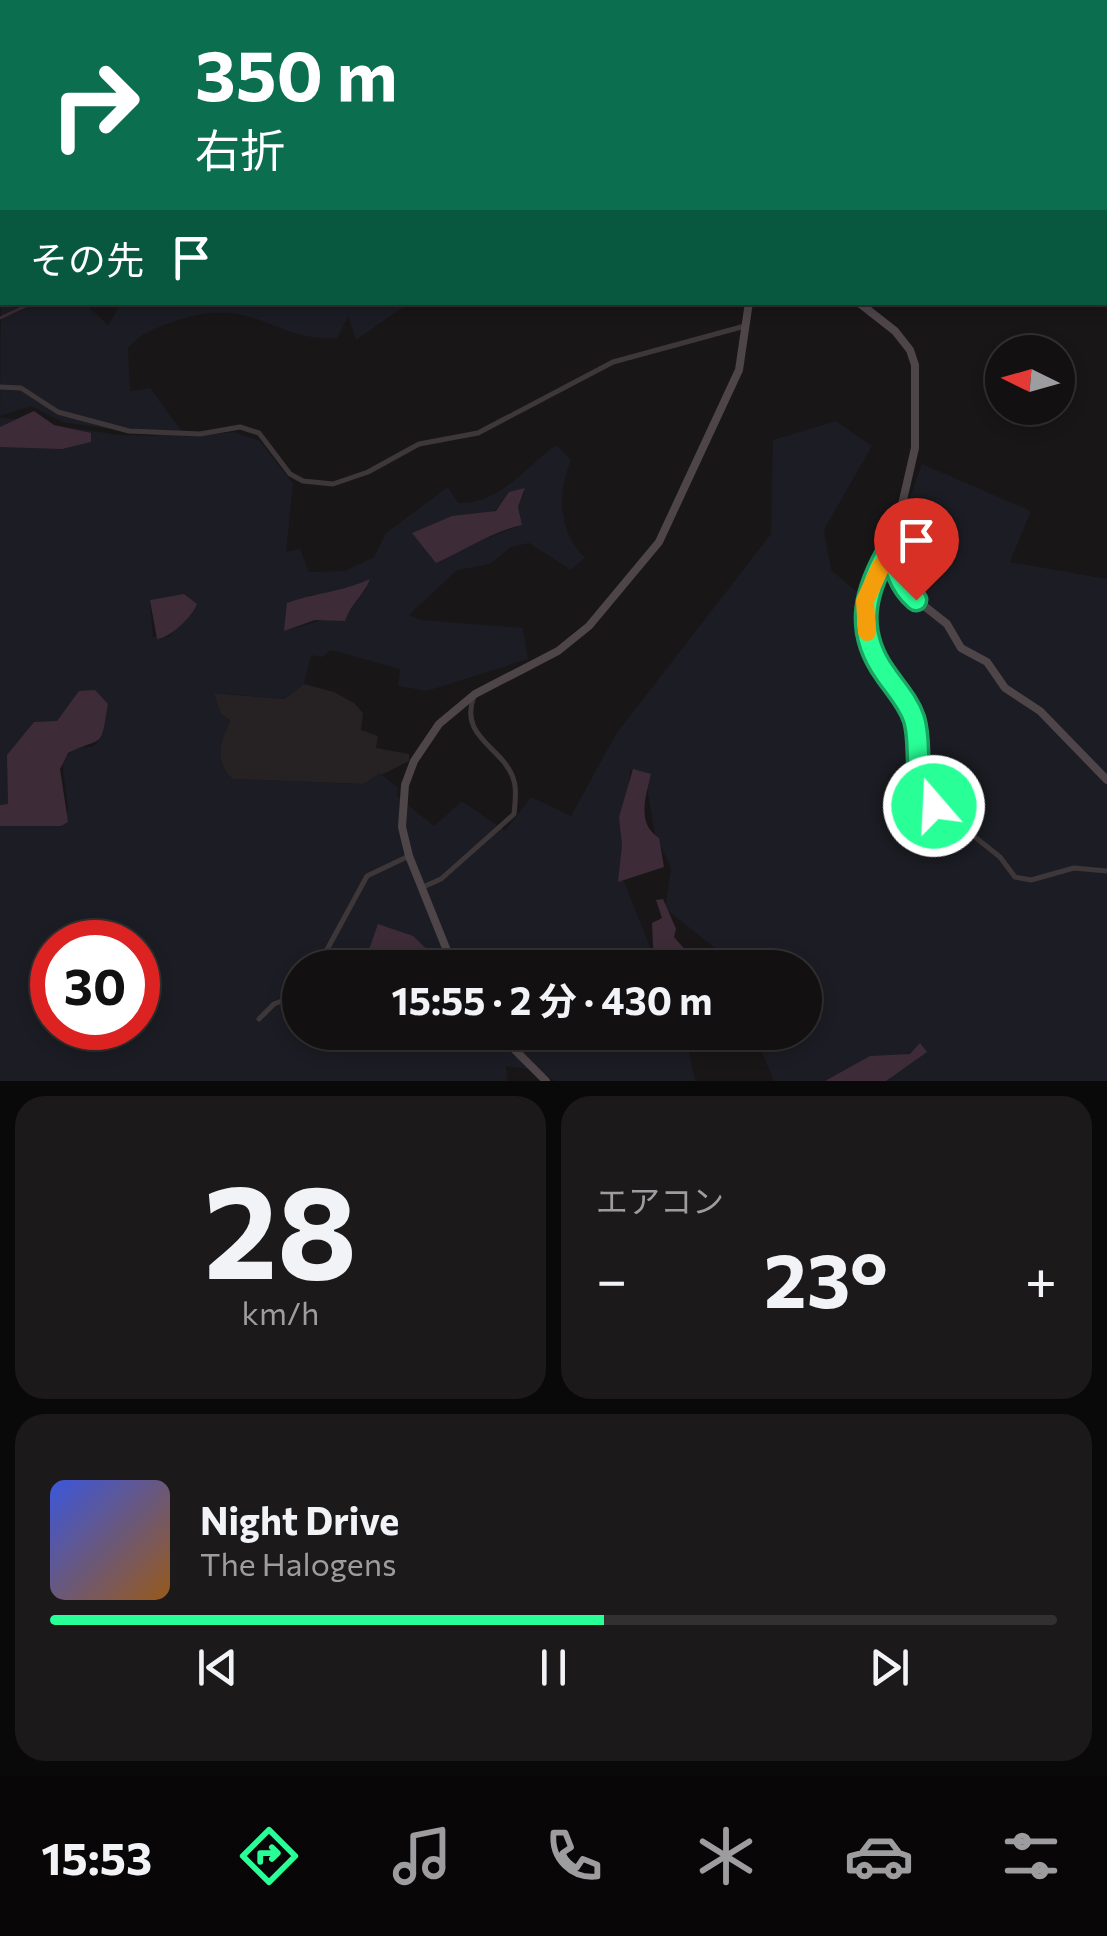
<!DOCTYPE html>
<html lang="ja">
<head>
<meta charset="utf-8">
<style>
	:root { --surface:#131011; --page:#1c191a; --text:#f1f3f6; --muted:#9d9d9f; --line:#323031; --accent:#28ff97 }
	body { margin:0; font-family:Commissioner,"Noto Sans JP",sans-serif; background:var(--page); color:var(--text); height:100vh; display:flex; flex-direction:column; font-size:38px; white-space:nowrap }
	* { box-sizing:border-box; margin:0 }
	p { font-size:32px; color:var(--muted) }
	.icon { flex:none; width:55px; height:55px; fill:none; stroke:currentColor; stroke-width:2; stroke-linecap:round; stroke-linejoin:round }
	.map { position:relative; height:1081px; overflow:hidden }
	.panel { display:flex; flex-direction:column; gap:15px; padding:15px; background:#0a0909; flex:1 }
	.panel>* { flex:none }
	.guide { position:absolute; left:0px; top:0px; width:1108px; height:305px; box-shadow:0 5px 15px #0003,0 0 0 2px var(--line); background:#0b6e4f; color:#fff; overflow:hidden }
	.needle { width:65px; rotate:275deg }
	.tools { position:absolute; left:985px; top:335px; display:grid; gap:20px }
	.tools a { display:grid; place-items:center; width:90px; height:90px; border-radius:50%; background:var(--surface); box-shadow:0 5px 15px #0003,0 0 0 2px var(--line); font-size:50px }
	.speed { position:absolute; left:30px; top:920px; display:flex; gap:20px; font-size:50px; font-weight:700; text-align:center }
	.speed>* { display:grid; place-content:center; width:130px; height:130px; border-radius:50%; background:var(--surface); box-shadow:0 5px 15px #0003,0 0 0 2px var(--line); line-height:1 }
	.speed .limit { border:15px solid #d22; background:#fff; color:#111 }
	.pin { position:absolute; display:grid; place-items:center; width:85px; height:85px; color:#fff; margin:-102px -42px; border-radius:50% 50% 50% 0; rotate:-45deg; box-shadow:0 0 10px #0007 }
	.pin .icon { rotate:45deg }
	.me { position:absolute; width:110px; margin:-55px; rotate:341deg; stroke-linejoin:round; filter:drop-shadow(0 0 8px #0008) }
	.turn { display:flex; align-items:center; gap:35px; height:210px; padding:0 30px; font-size:45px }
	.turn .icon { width:130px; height:130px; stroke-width:2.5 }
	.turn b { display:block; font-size:70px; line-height:85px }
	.then { display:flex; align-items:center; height:95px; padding:0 30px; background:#0003; gap:20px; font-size:38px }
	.big { font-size:75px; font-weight:700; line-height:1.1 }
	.panel .tile { flex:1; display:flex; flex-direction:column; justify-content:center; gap:15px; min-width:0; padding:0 35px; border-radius:30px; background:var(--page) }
	.panel .dial { align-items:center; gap:0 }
	.dial b { font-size:130px; line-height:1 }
	.song { display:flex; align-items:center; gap:30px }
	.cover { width:120px; height:120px; border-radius:15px; background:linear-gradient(135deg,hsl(230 70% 55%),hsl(30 70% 35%)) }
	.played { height:10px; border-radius:5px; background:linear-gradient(90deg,var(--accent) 55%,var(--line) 55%) }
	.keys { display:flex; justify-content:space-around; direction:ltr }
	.heat { display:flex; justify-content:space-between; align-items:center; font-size:55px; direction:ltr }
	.panel .tiles { flex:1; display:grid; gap:15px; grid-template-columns:1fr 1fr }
	.tile:last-child { grid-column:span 2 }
	.trip { position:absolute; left:282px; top:950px; width:540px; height:100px; border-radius:50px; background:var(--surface); box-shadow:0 5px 15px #0003,0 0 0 2px var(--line); font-weight:700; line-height:100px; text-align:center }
	.dock { display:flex; height:160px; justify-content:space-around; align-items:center; background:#080607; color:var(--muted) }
	.dock .icon { width:70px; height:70px }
	.dock .on { color:var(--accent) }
	.dock b { font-size:45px; color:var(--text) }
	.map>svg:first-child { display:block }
</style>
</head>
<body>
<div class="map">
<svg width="1107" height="1081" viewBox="0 0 1107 1081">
	<rect width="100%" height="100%" fill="#191617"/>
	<polygon fill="#262223" points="304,684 334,692 354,703 363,713 361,730 378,736 376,748 409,754 409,761 363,784 232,779 221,767 219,745 230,721 221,714 213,693 284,699"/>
	<g fill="#1c1c24" fill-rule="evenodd">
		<polygon points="0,0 325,0 2,2 2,137"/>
		<path d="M 2,151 L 2,302 L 84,303 L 108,325 L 121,303 L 409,303 L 356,340 L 348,316 L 337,338 C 271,342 256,294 175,321 C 155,328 142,332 128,348 L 130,391 L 150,388 L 186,437 L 234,432 L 260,441 L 293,484 L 286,552 L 300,549 L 309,572 L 345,571 L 374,557 L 386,533 L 448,487 L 458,503 C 501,503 522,470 556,445 L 571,460 C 557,494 558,531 585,558 L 571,570 L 529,543 L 511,547 L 490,564 L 457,570 L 409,615 L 421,620 L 523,628 L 528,659 L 427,691 L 398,686 L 400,669 L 331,650 L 322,657 L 311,655 L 304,684 L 284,699 L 214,693 L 221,714 L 230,721 C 220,744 214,759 232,779 L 363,784 L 380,773 L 398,788 L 397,796 L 434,826 L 462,801 L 505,831 L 531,797 L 571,816 L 616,734 L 771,534 L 773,440 L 836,421 L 872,446 L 824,530 L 831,570 L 871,604 L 922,464 L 1031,511 L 1010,562 L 1107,579 L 1107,1081 L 774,1081 L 754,1033 L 805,1032 L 805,968 L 727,967 L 721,953 L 665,908 L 671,868 L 655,834 L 647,787 L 630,769 L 621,874 L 658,967 L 300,968 L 300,1032 L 685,1033 L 695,1081 L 554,1081 L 541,1071 L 506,1066 L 507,1081 L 0,1081 L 0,826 L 61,826 L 68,809 L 62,760 L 75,749 L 94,746 L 102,736 L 108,705 L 67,711 L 8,777 L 8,804 L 0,805 L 0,417 L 119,435 L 161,436 L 63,422 L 31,406 L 0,416 ZM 525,492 L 518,507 L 521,525 L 453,551 L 442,522 L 452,517 L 485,516 ZM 368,580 L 366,590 L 355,596 L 344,621 L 328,618 L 295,628 L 309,595 L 337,594 ZM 150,600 L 190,600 L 197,604 L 169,637 L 153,637 ZM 52,942 L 138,942 L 138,1028 L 52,1028 Z"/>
	</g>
	<g fill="#3e2b38">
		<polygon points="34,411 54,425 91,433 91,442 62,449 0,447 0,427"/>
		<path d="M 525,488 L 518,507 L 522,525 C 491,532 464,551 436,563 L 412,533 L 452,516 L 496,511 L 509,492 Z"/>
		<path d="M 370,579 C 364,595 351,603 345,621 L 315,620 L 284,631 L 287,603 C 317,592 339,593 370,579 Z"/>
		<path d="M 184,594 L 197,604 C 192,617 170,638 157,639 L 150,600 Z"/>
		<path d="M 95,690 L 108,704 C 100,751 105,735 68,753 L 60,769 L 68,822 L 61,826 L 0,826 L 0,805 L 8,804 L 7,755 L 34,722 L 57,721 L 79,691 Z"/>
		<path d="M 633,769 L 651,774 C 646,796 636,823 659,838 L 664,867 L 618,882 L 622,845 L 619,817 Z"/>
		<polygon points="663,899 676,929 674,937 700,967 654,967 652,923 662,918 656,900"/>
		<polygon points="378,924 413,936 437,959 422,967 363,967"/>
		<polygon points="920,1043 927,1052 886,1081 825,1081 870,1056 910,1054"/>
	</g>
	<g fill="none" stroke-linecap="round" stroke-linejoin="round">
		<polyline stroke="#3e2b38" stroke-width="2.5" points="0,318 34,302"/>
		<g stroke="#3e3739" stroke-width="5">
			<polyline points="431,0 432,2"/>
			<polyline points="446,2 452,0"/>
			<polyline points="617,2 623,0"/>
			<polyline points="0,387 21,388 58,412 129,431 200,434 240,427 259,433 290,474 303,481 333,484 368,472 419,444 478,433 613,362 745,326"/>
			<polyline points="891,547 865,601 863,616 880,666 912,714 926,798 1000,857 1015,877 1031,880 1074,868 1107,871"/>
			<path d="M 423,887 L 441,879 L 514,814 C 515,803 517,791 514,781 C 505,747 458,739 474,696"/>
			<polyline points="317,968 367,876 409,856"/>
			<polyline points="259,1019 274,1004 300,994"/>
		</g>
		<g stroke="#4e4549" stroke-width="8">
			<polyline points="634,0 636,2"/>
			<polyline points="858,302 895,331 910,350 915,365 915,448 892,548 904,590 947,624 961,648 987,662 1005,688 1040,711 1107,780"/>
			<polyline points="454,968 409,856 402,827 405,785 414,761 439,724 475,694 558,651 589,626 659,542 739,370 749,302"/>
			<polyline points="497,1032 546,1081"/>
		</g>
	</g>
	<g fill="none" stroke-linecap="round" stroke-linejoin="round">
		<g stroke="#1aa662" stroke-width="25">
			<path id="route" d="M 916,600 C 899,585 894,567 892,544 C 866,588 853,628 885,673 C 895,688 908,701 914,719 C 923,748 910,783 934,806"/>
		</g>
		<use href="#route" stroke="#28ff97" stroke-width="18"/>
		<polyline stroke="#f59e0b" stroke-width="18" points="867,632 865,601 881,566"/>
	</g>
</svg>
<div class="tools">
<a><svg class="needle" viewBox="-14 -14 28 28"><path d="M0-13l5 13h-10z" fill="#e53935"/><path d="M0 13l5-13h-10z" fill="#9d9d9f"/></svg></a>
</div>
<div class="speed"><div class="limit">30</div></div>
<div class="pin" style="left:916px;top:600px;background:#d93025"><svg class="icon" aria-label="arrive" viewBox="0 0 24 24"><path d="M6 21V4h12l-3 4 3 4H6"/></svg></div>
<svg class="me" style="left:934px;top:806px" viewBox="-20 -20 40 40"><circle r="17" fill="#28ff97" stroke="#fff" stroke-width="3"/><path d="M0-11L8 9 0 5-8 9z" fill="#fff"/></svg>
<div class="trip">15:55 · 2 分 · 430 m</div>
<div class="guide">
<div class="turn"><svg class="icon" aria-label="right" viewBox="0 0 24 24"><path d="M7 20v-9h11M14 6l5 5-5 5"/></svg><div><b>350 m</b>右折</div></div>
<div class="then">その先<svg class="icon" aria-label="arrive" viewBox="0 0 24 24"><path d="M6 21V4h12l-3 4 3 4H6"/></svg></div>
</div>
</div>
<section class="panel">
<div class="tiles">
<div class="tile dial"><b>28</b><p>km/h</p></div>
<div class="tile"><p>エアコン</p>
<div class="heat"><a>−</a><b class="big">23°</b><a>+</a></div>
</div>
<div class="tile">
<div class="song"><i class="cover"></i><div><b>Night Drive</b><p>The Halogens</p></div></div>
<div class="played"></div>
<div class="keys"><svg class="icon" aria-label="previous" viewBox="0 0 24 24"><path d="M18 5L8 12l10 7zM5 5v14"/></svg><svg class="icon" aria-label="pause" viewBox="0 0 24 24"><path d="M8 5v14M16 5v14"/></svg><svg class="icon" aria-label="next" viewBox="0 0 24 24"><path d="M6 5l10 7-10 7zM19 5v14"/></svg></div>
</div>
</div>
</section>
<nav class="dock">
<b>15:53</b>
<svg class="icon on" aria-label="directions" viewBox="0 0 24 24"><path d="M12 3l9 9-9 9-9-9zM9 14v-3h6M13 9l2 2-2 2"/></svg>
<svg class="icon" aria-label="music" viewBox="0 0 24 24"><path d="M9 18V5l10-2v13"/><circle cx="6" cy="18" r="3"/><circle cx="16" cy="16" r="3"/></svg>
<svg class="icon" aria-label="phone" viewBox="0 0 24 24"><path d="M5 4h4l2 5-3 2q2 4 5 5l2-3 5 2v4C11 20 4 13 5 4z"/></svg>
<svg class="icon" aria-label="climate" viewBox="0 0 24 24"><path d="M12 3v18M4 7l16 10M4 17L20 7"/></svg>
<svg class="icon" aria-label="car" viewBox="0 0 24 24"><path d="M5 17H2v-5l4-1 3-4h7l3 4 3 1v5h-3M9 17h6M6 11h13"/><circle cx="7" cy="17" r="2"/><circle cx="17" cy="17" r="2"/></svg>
<svg class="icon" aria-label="filters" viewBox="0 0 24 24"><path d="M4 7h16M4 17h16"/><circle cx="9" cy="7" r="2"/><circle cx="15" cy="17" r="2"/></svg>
</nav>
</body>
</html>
